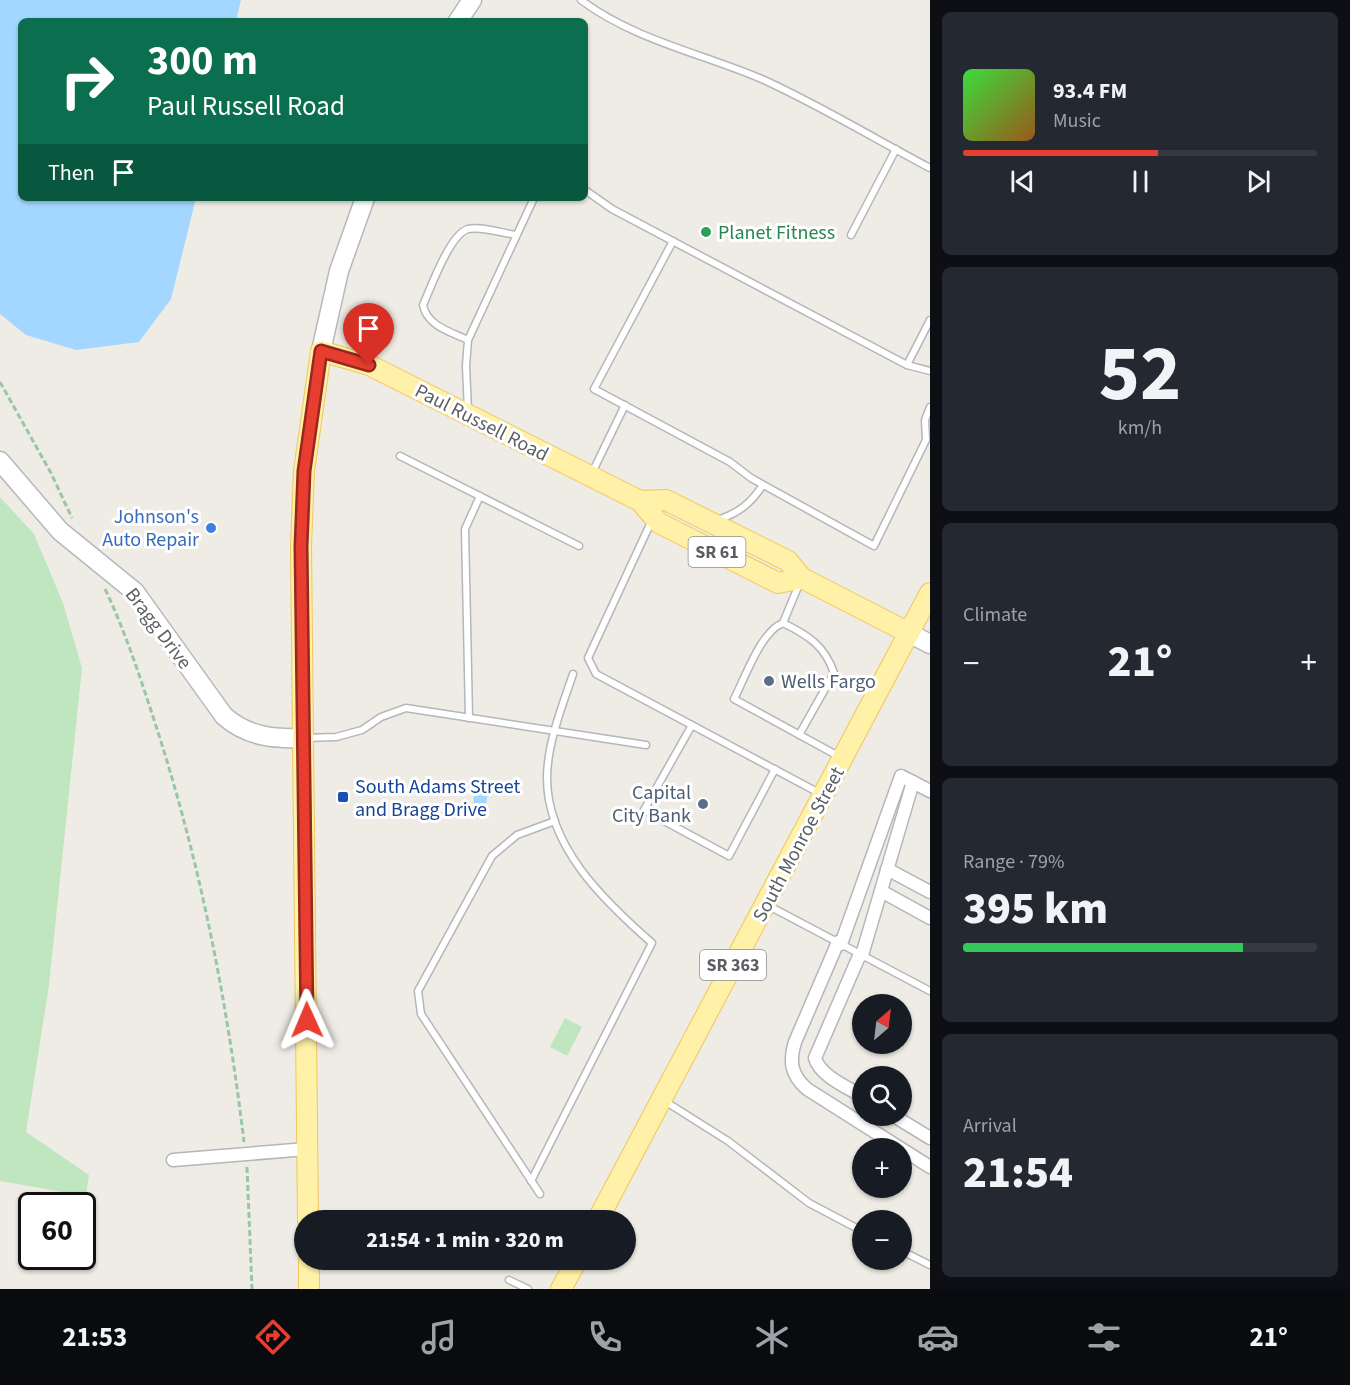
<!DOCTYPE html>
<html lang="en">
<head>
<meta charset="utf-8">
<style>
	:root { --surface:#171b24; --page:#242831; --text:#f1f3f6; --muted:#9ea1a6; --line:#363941; --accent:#e93d2f }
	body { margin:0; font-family:"Source Sans 3",sans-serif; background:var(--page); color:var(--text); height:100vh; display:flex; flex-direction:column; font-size:22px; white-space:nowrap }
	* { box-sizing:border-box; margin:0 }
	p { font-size:20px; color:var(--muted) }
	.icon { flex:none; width:33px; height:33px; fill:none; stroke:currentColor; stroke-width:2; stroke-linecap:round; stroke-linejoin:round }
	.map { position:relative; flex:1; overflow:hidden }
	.drawer { display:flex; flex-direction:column; gap:12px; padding:12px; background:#0d0f14; width:420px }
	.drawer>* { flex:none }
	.banner { position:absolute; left:18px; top:18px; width:570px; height:183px; border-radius:9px; box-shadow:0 2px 4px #0004; background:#0b6e4f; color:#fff; overflow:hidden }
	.needle { width:39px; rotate:28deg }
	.buttons { position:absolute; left:852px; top:994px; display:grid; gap:12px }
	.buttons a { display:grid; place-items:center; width:60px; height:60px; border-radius:50%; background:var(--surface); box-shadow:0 2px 4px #0004; font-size:30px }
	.speed { position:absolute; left:18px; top:1192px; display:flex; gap:12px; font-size:30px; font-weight:700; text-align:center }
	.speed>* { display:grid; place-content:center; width:78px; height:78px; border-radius:50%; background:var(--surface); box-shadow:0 2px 4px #0004; line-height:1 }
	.speed .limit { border:3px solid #111; border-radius:9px; background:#fff; color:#111 }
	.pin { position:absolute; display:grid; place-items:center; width:51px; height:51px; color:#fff; margin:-62px -26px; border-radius:50% 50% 50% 0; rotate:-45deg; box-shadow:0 0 6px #0007 }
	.pin .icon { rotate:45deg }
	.me { position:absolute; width:66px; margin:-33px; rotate:359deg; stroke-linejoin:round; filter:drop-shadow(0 0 4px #0008) }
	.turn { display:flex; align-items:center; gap:21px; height:126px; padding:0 30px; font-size:27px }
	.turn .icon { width:78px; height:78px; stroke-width:2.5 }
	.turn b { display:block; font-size:42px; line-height:51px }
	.then { display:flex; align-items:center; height:57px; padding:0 30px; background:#0003; gap:12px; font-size:22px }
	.big { font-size:45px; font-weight:800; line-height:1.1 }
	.drawer .card { flex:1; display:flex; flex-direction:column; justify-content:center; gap:9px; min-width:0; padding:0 21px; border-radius:9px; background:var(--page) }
	.drawer .dial { align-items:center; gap:0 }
	.dial b { font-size:78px; line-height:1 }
	.song { display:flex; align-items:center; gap:18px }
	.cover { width:72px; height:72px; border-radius:9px; background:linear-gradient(135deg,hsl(120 70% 55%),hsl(30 70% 35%)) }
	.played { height:6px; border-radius:3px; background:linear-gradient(90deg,var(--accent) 55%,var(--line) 55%) }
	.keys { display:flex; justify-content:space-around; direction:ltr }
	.heat { display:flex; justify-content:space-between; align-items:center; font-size:33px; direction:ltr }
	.charge { height:9px; border-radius:4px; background:linear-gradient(90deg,#34c759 79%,var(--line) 0) }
	.trip { position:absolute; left:294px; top:1210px; width:342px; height:60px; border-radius:30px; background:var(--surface); box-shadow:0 2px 4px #0004; font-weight:800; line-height:60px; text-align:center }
	.tabs { display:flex; height:96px; justify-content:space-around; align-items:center; background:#090b0e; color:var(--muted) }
	.tabs .icon { width:42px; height:42px }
	.tabs .active { color:var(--accent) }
	.tabs b { font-size:27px; color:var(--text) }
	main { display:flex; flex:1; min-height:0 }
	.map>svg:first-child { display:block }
</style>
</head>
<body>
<main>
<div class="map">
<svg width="930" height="1289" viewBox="0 0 930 1289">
	<rect width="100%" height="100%" fill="#eeece4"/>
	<g fill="#c0e6c0">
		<polygon points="0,497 34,534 63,603 82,668 49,985 26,1132 89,1175 86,1196 0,1181"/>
		<polygon points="565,1018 582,1027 567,1056 550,1047"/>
	</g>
	<g fill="#a3d7ff">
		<polygon points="0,0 241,0 236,21 21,21 21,198 196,198 171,299 139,342 76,350 26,335 0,314"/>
		<polygon points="477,790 483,790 487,796 485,816 473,815 474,793 477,793"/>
	</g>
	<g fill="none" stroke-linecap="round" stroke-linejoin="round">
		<g stroke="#b4b6bb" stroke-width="9">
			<g id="lane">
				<path d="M 581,0 C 634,40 704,54 764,80 C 821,106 875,139 930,168"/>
				<polyline points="585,190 612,209 907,365 930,371"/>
				<polyline points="851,235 896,149"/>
				<polyline points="673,241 594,389 730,462 751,478 874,546 926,440 925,420 930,407"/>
				<path d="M 468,340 C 451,332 427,326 423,305 C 431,287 450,234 468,229 C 482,226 502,233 516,235"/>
				<polyline points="907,365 930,320"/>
				<polyline points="468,411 466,366 468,340 534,198"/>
				<polyline points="400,456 579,546"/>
				<polyline points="592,473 625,405"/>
				<polyline points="652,520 588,658 596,674 821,794"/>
				<path d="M 718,520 C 740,512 750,504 763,485"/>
				<polyline points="783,623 800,582"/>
				<polyline points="469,718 465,529 480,496"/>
				<polyline points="692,725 644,810 729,856 775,769"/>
				<path d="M 799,735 L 834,673 C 825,646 808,635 783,623 C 761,631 745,678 734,699 L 840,757"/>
				<polyline points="304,738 336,737 362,730 381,717 406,708 646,745"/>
				<polyline points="769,906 930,991"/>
				<polyline points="663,1100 728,1141 809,1203 862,1231"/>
				<path d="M 531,1181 L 652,943 C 604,901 546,846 547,776 C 548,741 562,707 573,674"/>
				<polyline points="540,1194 421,1014 418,991 492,856 517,835 555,821"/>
				<polyline points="902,1251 930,1265"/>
				<polyline points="509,1280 528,1289"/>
			</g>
		</g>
		<g stroke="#b4b6bb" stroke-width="15">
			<g id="street">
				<polyline points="887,869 930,892"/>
				<polyline points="881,891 930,918"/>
				<path d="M 838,942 L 795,1042 C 789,1062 791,1075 807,1089 L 930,1167"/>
				<polyline points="841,944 901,776 930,791"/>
				<path d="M 860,954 L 815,1058 C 820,1076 847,1087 862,1096"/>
				<polyline points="862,955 913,782"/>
				<polyline points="894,1116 930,1138"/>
				<polyline points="173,1160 307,1149"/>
			</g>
		</g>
		<g stroke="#b5b8be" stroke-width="21">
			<g id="secondary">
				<polyline points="458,21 472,0"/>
				<polyline points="321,351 339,271 365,198"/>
				<path d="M 0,461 L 60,531 L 135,592 L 224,716 C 248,737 274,739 303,738"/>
				<polyline points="909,633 930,644"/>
			</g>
		</g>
		<g stroke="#f1c65a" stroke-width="22">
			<g id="primary">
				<polyline points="640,501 666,500 788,561 802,578 909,633"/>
				<polyline points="308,1221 301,546 304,471 321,351 369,365 640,501 659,523 778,583 802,578"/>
				<polyline points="597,1221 930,593"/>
				<polyline points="309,1260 309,1289"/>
				<polyline points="561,1289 577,1260"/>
			</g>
		</g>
		<g stroke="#99c7a6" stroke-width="3" stroke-dasharray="6 3" stroke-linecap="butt">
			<polyline points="0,382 51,473 72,518"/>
			<path d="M 105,589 C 126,633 141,680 156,726 C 200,862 227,1000 244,1142"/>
			<polyline points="247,1167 252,1289"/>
		</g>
		<use href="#lane" stroke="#fff" stroke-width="6"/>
		<use href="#street" stroke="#fff" stroke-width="12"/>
		<use href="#secondary" stroke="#fff" stroke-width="18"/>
		<use href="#primary" stroke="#fff1a8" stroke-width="20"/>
	</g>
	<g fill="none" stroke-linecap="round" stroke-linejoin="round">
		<g stroke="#97281f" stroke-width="15">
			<polyline id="route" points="307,1020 301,546 304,471 321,351 369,365"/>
		</g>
		<use href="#route" stroke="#e93d2f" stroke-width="10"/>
	</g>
	<circle fill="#2e9e5b" stroke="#fff" stroke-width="2" cx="706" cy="232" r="6"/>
	<circle fill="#3f7fe0" stroke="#fff" stroke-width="2" cx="211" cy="528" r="6"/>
	<g fill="#5c6f8a" stroke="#fff" stroke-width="2">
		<circle cx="769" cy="681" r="6"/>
		<circle cx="703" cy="804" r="6"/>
	</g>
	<rect fill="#1a4fb4" stroke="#fff" stroke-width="2" x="337" y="791" width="12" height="12" rx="3"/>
	<g text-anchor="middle" stroke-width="6" stroke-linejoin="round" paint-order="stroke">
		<g fill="#fff" stroke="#8d9092" stroke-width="1.5">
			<rect x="688.5" y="537" width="57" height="30" rx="4.5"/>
			<rect x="700" y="950" width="66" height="30" rx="4.5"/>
		</g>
		<g font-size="18" font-weight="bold" fill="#5c6064">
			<text x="717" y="558">SR 61</text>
			<text x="733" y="971">SR 363</text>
		</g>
		<g font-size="20" fill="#27864d" stroke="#fff" text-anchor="start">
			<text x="718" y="239">Planet Fitness</text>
		</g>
		<g font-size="20" fill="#5c6064" stroke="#fff">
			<text transform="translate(482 422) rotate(27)" y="7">Paul Russell Road</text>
			<text transform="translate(159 628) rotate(53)" y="7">Bragg Drive</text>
			<text transform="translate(798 844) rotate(-62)" y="7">South Monroe Street</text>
		</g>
		<g font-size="20" fill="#366cbe" stroke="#fff" text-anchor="end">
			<text x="199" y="523">Johnson's<tspan x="199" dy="23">Auto Repair</tspan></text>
		</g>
		<g font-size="20" fill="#4e5e75" stroke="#fff" text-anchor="start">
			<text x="781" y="688">Wells Fargo</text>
			<text x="691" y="799" text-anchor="end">Capital<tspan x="691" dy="23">City Bank</tspan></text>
		</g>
		<g font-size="20" fill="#164399" stroke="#fff" text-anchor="start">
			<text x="355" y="793">South Adams Street<tspan x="355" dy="23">and Bragg Drive</tspan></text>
		</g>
	</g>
</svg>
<div class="buttons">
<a><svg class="needle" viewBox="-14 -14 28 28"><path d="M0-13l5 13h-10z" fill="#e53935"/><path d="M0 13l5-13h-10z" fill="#9ea1a6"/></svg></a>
<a><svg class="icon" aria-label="search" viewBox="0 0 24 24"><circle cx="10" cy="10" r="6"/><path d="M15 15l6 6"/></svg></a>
<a>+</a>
<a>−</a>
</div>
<div class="speed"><div class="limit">60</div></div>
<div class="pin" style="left:369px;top:365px;background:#d93025"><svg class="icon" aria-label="arrive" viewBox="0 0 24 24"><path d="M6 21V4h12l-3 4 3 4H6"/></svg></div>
<svg class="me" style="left:307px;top:1020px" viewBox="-20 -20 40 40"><path d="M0-17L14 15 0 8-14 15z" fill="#e93d2f" stroke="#fff" stroke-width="4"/></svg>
<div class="trip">21:54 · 1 min · 320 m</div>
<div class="banner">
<div class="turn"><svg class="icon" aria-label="right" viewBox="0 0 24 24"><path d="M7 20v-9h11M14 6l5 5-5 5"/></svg><div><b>300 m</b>Paul Russell Road</div></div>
<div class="then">Then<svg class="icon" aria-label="arrive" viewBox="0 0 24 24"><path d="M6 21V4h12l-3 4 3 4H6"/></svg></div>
</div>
</div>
<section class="drawer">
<div class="card">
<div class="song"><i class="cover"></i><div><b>93.4 FM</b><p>Music</p></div></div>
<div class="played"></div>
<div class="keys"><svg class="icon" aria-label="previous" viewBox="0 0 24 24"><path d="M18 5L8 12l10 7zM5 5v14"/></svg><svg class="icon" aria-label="pause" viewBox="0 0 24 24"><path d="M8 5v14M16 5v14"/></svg><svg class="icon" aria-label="next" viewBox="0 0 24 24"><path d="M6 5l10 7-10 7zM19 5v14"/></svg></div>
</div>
<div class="card dial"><b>52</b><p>km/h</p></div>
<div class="card"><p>Climate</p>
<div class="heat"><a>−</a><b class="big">21°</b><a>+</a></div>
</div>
<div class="card"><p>Range · 79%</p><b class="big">395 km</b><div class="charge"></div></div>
<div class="card"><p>Arrival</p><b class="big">21:54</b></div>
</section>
</main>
<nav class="tabs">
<b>21:53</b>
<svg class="icon active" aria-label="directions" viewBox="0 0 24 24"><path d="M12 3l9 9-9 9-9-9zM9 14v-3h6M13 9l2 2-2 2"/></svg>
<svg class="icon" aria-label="music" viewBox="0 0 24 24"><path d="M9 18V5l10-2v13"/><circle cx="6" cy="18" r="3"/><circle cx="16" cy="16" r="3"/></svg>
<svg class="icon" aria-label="phone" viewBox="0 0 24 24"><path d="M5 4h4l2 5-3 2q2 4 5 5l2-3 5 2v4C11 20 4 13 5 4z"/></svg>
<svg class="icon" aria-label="climate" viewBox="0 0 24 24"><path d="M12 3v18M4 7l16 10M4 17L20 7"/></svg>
<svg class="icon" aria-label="car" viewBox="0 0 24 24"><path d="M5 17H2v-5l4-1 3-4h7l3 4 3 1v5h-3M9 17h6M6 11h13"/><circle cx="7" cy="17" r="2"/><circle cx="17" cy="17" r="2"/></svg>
<svg class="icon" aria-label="filters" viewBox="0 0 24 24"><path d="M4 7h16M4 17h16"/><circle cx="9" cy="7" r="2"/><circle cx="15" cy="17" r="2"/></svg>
<b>21°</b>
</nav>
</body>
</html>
